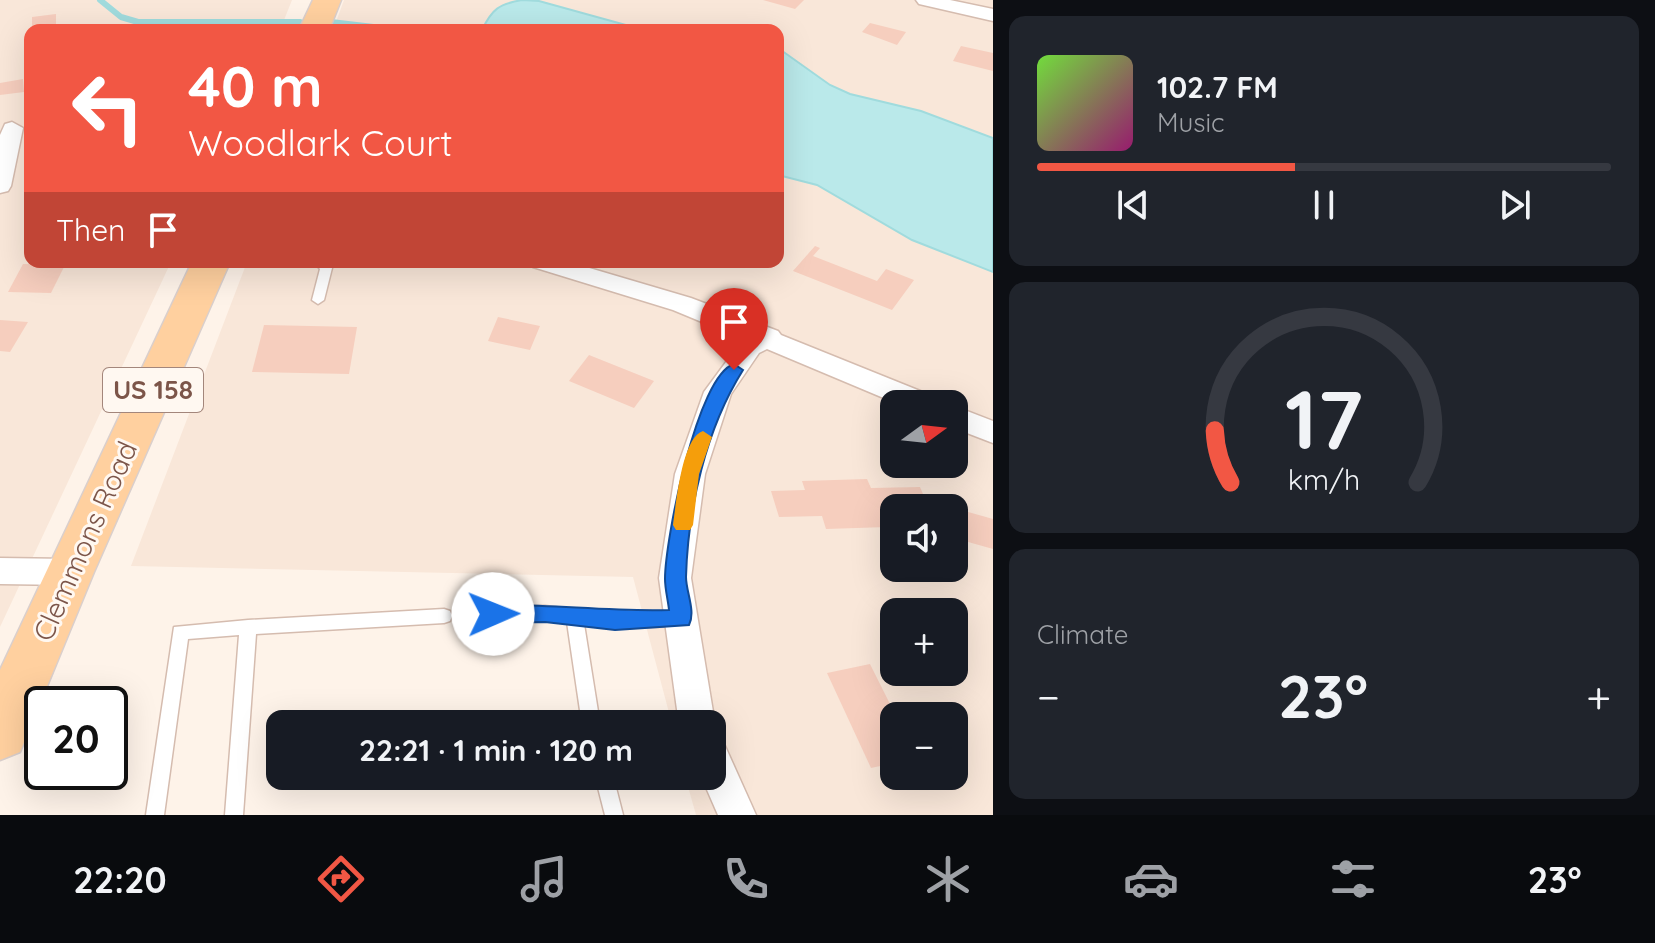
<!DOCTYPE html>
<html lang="en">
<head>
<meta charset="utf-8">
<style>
	:root { --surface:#171b24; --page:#20242c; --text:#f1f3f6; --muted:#9ea1a6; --line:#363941; --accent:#f25744 }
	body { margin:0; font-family:Quicksand,sans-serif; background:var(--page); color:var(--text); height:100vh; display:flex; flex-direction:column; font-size:30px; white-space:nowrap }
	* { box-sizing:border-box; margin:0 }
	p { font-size:26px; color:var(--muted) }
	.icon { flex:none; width:44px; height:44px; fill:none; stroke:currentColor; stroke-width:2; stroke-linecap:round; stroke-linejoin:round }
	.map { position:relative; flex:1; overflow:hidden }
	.drawer { display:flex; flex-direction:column; gap:16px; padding:16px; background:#0d0f14; width:662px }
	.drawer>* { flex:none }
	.hud { position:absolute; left:24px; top:24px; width:760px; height:244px; border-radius:16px; box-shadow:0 8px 32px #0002; background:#f25744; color:#fff; overflow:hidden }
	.needle { width:52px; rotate:75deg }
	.buttons { position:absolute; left:880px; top:390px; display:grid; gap:16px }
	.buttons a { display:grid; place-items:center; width:88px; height:88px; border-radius:16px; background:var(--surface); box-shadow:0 8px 32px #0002; font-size:40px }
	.speed { position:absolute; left:24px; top:686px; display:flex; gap:16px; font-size:40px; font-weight:700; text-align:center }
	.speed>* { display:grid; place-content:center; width:104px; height:104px; border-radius:50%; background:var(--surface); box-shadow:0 8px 32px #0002; line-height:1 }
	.speed .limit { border:4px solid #111; border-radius:12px; background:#fff; color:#111 }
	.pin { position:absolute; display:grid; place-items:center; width:68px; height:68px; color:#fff; margin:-82px -34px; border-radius:50% 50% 50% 0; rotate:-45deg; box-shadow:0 0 8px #0007 }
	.pin .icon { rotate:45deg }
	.me { position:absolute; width:88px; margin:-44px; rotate:89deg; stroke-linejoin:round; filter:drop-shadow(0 0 6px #0008) }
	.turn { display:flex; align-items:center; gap:28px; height:168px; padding:0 32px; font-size:36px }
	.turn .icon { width:104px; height:104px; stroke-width:2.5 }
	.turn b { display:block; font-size:56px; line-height:68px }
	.then { display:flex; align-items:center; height:76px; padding:0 32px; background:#0003; gap:16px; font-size:30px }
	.big { font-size:60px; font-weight:700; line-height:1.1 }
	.drawer .widget { flex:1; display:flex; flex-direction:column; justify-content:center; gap:12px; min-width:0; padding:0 28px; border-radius:16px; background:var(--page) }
	.drawer .dial { align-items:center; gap:0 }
	.dial svg { height:208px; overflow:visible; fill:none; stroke:var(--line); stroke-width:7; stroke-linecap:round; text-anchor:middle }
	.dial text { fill:var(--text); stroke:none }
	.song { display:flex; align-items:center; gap:24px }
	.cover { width:96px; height:96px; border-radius:12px; background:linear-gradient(135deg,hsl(100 70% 55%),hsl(320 70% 35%)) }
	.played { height:8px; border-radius:4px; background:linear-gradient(90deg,var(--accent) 45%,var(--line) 45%) }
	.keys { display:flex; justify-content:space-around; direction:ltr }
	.heat { display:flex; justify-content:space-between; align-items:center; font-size:44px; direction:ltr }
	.trip { position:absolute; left:266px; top:710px; width:460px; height:80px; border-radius:16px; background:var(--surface); box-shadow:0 8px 32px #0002; font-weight:700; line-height:80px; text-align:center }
	.menu { display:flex; height:128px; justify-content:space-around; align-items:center; background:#090b0e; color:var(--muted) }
	.menu .icon { width:56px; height:56px }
	.menu .selected { color:var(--accent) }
	.menu b { font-size:36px; color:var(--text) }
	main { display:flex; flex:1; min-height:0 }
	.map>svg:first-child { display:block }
</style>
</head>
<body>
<main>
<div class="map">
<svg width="993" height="815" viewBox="0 0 993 815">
	<rect width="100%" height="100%" fill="#fef3e9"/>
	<g fill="#f9e7d9" fill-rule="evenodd">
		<polygon points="0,0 292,0 280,30 30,30 30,262 171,262 0,627"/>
		<path d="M 344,0 L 993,0 L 993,815 L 696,815 L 685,776 L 712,776 L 712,724 L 672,724 L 633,577 L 131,566 L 247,262 L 778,262 L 778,30 L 333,30 ZM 894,404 L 954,404 L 954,464 L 894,464 ZM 894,508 L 954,508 L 954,568 L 894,568 ZM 894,612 L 954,612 L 954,672 L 894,672 ZM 894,716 L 954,716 L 954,776 L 894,776 Z"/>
	</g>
	<g fill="#bae9ea" stroke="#a0dbdd" stroke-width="2">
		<path d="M 522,0 L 539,1 L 633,27 L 727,30 L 482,30 C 492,9 499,4 522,0 Z"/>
		<polygon points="778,48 830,85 850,94 921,111 993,138 993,272 912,240 817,185 778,175"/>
	</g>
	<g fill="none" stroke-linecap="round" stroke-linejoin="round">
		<g stroke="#a0dbdd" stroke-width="6">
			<polyline points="100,0 121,17 138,22 300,22"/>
			<polyline points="331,22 399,30"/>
		</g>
	</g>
	<g fill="#f6cebe">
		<polygon points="763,0 804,0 795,9"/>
		<polygon points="56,14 56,25 32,28 32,17"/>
		<polygon points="870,23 906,32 897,45 862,32"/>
		<polygon points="961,46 993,53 993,71 953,61"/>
		<polygon points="23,79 24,92 0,95 0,83"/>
		<polygon points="815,246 820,248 813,256 877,281 886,269 914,280 892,310 793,271"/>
		<polygon points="23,264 65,265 51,293 8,292"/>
		<polygon points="498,317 540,326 530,350 488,341"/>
		<polygon points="0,320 28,322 10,352 0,351"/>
		<polygon points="264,325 357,327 349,374 252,372"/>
		<polygon points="589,355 654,381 634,408 569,381"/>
		<polygon points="867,479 871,488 920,487 929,508 894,508 894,511 881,512 887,527 826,529 822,516 779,517 771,491 805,490 802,481"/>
		<polygon points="954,508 993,519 993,549 954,538"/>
		<polygon points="870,664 896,716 894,763 871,768 827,673"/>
	</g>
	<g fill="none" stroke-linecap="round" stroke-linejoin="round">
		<g stroke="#d5bcaf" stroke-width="3">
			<g id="lane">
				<polygon points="314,262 327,262 332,268 324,300 318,304 312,300 320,269"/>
				<polygon points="545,606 615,614 681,612 687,614 689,619 687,624 681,626 615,628 584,624 600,724 582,724 567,622 545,620 474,622 468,620 466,615 468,610 474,608"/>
				<polygon points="444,609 450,611 452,616 450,621 444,623 256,634 243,815 225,815 239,635 188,639 164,815 146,815 174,627 248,620"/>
				<polygon points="595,776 613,776 623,815 605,815"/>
			</g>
		</g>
		<g stroke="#d5bcaf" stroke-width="3">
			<g id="street">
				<polygon points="916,0 950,0 993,9 993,21 919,4"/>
				<polygon points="12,122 23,128 11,186 8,191 0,193 0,135 5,124"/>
				<polygon points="530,262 569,262 691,298 778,331 781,335 935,397 939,404 898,404 767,349 759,353 731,394 705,474 691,578 715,724 712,730 712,724 679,724 659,578 675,474 704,392 743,339 673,310 533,267"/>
				<polygon points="954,406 993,421 993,443 954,428"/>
				<polygon points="0,558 69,559 80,563 85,572 80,581 69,585 0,584"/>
				<polygon points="712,741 725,746 756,815 718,815 701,776 712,776"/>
			</g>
		</g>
		<g stroke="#dacfcc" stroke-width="3">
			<g id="primary">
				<polygon points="313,0 341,0 329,30 299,30"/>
				<polygon points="192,262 230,262 94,572 20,752 0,760 0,670"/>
			</g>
		</g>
		<use href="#lane" fill="#fff" fill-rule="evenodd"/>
		<use href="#street" fill="#fff" fill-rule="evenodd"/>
		<use href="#primary" fill="#ffd09f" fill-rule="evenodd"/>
	</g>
	<path fill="#1a73e8" stroke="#114b97" stroke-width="2" d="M 734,364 L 743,370 C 706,429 688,507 686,577 C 686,592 696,611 689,625 L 615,630 L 545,622 L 493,623 L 485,621 L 482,614 L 485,608 L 493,605 C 552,604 610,612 669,610 C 668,600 665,589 665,579 C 665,541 697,375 734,364 Z"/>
	<path fill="#f59e0b" d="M 703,431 L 712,437 L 699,474 L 693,525 L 690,530 L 676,530 L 673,525 C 676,504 682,437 703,431 Z"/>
	<g text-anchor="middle" stroke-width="6" stroke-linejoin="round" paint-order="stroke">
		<rect fill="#fff8f1" stroke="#a3867b" stroke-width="2" x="103" y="368" width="100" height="44" rx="6"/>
		<g font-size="26" font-weight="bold" fill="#7c5549">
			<text x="153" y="399">US 158</text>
		</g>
		<g font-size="28" fill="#7c5549" stroke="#fff8f1">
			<text transform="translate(85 541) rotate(-66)" y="10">Clemmons Road</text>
		</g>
	</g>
</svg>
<div class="buttons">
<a><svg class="needle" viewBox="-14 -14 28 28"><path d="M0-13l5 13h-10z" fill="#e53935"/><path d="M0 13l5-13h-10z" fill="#9ea1a6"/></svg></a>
<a><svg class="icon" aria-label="sound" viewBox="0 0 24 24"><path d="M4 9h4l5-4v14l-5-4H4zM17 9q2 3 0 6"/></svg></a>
<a>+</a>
<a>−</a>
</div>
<div class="speed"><div class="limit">20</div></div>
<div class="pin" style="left:734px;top:370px;background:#d93025"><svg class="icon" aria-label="arrive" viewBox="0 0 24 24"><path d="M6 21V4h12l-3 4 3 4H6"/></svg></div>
<svg class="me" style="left:493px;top:614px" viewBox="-20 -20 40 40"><circle r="19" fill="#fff"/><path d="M0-13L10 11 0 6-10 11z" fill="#1a73e8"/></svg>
<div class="trip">22:21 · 1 min · 120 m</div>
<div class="hud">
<div class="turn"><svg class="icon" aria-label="left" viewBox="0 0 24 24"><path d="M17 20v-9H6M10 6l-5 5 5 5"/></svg><div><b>40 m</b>Woodlark Court</div></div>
<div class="then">Then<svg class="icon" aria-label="arrive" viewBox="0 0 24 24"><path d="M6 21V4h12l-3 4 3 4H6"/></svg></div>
</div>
</div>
<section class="drawer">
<div class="widget">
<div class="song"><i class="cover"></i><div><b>102.7 FM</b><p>Music</p></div></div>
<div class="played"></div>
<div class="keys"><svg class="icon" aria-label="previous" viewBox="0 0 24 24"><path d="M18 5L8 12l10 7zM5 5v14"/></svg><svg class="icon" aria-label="pause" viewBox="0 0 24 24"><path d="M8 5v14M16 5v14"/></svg><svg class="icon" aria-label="next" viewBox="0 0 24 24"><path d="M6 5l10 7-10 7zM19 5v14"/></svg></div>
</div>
<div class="widget dial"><svg viewBox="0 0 100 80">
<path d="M14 69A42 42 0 1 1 86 69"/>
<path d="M14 69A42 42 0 0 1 8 49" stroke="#f25744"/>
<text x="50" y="56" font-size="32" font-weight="700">17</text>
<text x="50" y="72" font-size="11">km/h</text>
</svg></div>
<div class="widget"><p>Climate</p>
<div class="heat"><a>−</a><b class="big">23°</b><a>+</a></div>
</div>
</section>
</main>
<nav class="menu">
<b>22:20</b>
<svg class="icon selected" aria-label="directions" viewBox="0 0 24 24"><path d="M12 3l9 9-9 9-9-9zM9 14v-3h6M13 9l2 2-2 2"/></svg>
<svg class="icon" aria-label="music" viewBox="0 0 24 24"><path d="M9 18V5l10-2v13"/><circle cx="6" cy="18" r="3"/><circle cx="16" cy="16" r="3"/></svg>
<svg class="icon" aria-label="phone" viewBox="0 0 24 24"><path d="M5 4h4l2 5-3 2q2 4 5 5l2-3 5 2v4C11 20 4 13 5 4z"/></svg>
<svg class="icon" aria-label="climate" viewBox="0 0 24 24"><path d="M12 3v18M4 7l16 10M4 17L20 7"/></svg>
<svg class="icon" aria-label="car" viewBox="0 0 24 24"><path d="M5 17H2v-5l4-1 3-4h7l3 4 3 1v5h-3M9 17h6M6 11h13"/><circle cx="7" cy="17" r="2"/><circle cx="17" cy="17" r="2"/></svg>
<svg class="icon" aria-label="filters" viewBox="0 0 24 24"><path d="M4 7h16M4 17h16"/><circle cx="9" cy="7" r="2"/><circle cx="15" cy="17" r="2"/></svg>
<b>23°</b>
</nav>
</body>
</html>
